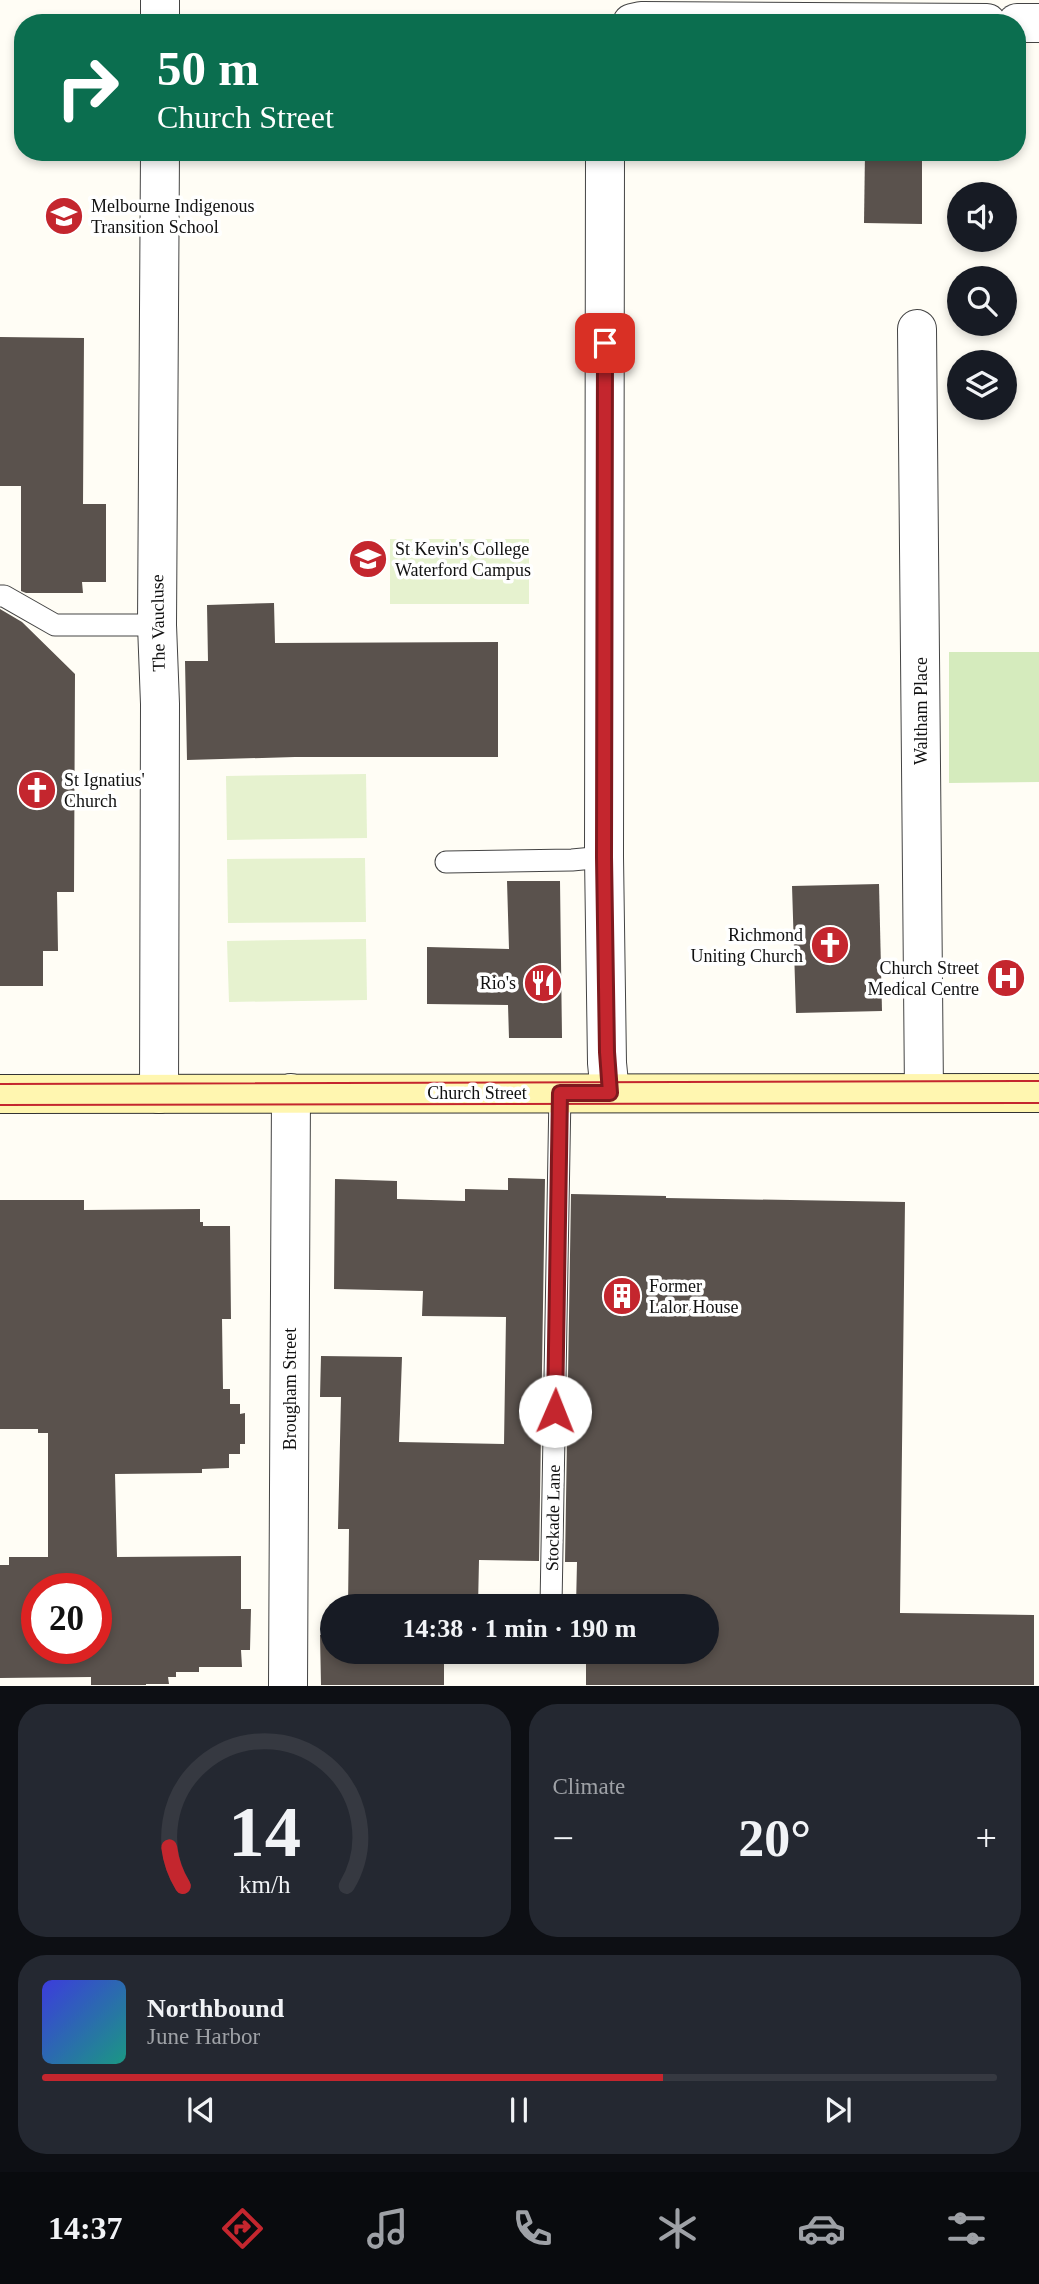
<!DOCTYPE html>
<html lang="en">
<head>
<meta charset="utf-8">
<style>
	:root { --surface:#171b24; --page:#242831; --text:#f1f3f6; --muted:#9ea1a6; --line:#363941; --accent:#c4262e }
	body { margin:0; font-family:Georgia,serif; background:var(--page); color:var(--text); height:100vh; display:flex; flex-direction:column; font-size:26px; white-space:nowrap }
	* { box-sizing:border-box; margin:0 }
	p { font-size:23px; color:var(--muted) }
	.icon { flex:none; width:38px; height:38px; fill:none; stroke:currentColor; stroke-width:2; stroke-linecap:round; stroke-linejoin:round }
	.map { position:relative; height:1686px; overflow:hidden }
	.details { display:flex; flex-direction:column; gap:18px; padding:18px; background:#0d0f14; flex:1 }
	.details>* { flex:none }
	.banner { position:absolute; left:14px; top:14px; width:1012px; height:147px; border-radius:28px; box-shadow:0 4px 10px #0003; background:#0b6e4f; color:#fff; overflow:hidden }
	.fabs { position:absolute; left:947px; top:182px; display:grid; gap:14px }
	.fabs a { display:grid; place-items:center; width:70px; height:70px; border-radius:50%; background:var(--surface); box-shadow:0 4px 10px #0003; font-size:35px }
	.speed { position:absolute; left:21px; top:1573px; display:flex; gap:14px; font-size:35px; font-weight:700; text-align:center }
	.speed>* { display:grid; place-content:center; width:91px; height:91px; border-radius:50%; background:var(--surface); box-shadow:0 4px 10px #0003; line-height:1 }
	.speed .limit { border:10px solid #d22; background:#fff; color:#111 }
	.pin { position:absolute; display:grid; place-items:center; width:60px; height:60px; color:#fff; margin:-30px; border-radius:14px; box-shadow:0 4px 10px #0006 }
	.me { position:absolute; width:77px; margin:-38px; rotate:1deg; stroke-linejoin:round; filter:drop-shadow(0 0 5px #0008) }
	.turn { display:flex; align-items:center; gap:24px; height:147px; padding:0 28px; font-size:32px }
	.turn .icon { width:91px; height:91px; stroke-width:2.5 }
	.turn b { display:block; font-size:49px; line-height:60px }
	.big { font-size:52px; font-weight:700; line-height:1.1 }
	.details .widget { flex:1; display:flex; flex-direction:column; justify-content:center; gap:10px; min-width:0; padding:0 24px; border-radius:28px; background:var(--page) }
	.details .dial { align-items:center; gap:0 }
	.dial svg { height:182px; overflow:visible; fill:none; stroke:var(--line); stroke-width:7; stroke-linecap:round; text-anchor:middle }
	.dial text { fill:var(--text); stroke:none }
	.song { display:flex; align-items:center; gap:21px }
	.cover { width:84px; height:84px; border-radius:10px; background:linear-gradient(135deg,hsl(240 70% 55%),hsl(170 70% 35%)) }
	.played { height:7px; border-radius:4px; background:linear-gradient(90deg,var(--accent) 65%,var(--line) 65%) }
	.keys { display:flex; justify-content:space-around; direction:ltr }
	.heat { display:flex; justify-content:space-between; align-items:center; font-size:38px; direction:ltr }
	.details .tiles { flex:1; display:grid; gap:18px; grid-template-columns:1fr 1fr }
	.widget:last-child { grid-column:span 2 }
	.trip { position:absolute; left:320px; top:1594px; width:399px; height:70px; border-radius:35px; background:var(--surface); box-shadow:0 4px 10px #0003; font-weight:700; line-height:70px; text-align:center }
	.dock { display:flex; height:112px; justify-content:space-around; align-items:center; background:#090b0e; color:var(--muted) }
	.dock .icon { width:49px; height:49px }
	.dock .active { color:var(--accent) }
	.dock b { font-size:32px; color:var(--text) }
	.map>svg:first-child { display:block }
</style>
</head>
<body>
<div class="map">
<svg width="1039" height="1686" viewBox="0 0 1039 1686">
	<rect width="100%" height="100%" fill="#fffdf5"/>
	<polygon fill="#d5ebbd" points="949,652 1039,652 1039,782 949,783"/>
	<g fill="#e6f2cf">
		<rect x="390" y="539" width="139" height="65"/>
		<polygon points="366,774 367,838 227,840 226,776"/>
		<polygon points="365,858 366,922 228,923 227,859"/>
		<polygon points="366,939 367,1000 229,1002 227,941"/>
	</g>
	<g fill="#5a524d" fill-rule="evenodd">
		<polygon points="865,152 922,152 922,224 864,223"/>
		<polygon points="0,337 84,338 83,504 106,504 106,582 82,582 83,593 26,593 21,591 21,486 0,486"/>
		<polygon points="274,603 275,643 498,642 498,757 295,757 187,760 185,661 208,661 207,605"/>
		<polygon points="0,609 22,622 75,674 74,892 57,892 58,951 43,951 43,986 0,986"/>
		<polygon points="507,881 560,881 562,1038 509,1038 508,1005 427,1004 427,947 509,949"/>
		<polygon points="879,884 882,1011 796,1013 792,886"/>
		<polygon points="508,1178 545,1179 539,1561 479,1560 478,1606 348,1606 349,1529 338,1529 341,1397 320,1397 321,1356 402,1357 399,1442 504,1444 506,1317 422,1316 423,1291 334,1289 335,1179 397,1181 397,1199 465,1201 465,1189 508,1190"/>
		<polygon points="571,1194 666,1196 666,1198 905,1202 900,1613 1034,1615 1034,1685 586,1685 586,1652 707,1652 707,1606 576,1606 577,1562 565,1562"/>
		<path d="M 0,1200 L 84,1200 L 84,1210 L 200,1209 L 200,1222 L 203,1222 L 203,1226 L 230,1226 L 231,1319 L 222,1319 L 223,1389 L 230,1389 L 230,1404 L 240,1404 L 240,1414 L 245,1413 L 245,1444 L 240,1444 L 240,1454 L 229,1454 L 229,1468 L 202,1469 L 202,1473 L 115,1474 L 117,1557 L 241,1556 L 241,1609 L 251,1609 L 250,1650 L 241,1650 L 242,1667 L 199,1667 L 199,1672 L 176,1672 L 176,1677 L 168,1677 L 169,1684 L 146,1684 L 146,1685 L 91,1685 L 91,1677 L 0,1678 L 0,1565 L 9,1565 L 9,1557 L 48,1557 L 48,1433 L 38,1433 L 38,1429 L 0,1429 ZM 37,1589 L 96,1589 L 96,1648 L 37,1648 Z"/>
		<polygon points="320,1635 332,1635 332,1652 444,1652 444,1685 321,1685"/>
	</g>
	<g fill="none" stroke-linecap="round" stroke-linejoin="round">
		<g stroke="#444" stroke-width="23">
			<g id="service">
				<polyline points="0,596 4,596 55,625 157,625"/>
				<polyline points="446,862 572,860 604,857"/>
				<polyline points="551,1606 560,1093"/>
			</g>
		</g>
		<g stroke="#444" stroke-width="40">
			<g id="minor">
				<polyline points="160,23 160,0"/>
				<polyline points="632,23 641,21 987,23"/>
				<polyline points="1017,23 1039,23"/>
				<polyline points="605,152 604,857 607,1063 610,1093"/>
				<polyline points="917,329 924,1093"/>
				<polyline points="159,1094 160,704 157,625 160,152"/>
				<polyline points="288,1686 291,1093"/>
			</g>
		</g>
		<g stroke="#333" stroke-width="40">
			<polyline id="secondary" points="0,1094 1039,1093"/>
		</g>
		<use href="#service" stroke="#fff" stroke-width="21"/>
		<use href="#minor" stroke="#fff" stroke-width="38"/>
		<use href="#secondary" stroke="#fff6b0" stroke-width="38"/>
		<g stroke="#c4262e" stroke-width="2">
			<polyline points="0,1084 1039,1081"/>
			<polyline points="0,1105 1039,1103"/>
		</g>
	</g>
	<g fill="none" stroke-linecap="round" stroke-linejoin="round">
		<g stroke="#7f191e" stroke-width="18">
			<polyline id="route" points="555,1411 560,1093 610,1093 607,1052 604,857 605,343"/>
		</g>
		<use href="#route" stroke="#c4262e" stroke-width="12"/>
	</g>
	<defs>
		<g id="school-disc" transform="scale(2.0125)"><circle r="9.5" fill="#c4262e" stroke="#fff"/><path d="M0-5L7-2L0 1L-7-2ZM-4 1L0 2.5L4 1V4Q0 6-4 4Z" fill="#fff"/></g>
		<g id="church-disc" transform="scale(2.0125)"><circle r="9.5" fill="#c4262e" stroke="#fff"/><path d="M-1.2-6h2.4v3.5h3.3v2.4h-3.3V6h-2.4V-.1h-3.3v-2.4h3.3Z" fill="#fff"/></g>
		<g id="hospital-disc" transform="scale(2.0125)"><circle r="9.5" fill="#c4262e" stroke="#fff"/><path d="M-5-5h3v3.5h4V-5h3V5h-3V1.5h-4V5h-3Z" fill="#fff"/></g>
		<g id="restaurant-disc" transform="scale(2.0125)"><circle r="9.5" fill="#c4262e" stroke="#fff"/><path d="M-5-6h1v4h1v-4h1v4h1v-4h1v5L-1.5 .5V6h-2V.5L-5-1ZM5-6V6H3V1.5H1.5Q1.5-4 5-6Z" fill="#fff"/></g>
		<g id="building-disc" transform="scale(2.0125)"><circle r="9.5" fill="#c4262e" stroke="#fff"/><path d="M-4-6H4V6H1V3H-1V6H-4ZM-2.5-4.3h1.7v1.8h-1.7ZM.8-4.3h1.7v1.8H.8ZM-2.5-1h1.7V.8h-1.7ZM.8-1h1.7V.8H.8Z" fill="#fff"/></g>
	</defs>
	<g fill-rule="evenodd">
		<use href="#school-disc" x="64" y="216"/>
		<use href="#school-disc" x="368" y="559"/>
		<use href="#church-disc" x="37" y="790"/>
		<use href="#church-disc" x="830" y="945"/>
		<use href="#hospital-disc" x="1006" y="978"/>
		<use href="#restaurant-disc" x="543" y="983"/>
		<use href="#building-disc" x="622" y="1296"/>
	</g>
	<g text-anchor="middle" stroke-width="7" stroke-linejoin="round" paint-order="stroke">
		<g font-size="18" fill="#111" stroke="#fff" text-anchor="start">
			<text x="91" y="212">Melbourne Indigenous<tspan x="91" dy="21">Transition School</tspan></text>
			<text x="395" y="555">St Kevin's College<tspan x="395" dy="21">Waterford Campus</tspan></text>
			<text x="64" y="786">St Ignatius'<tspan x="64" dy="21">Church</tspan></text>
			<text x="803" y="941" text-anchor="end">Richmond<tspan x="803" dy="21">Uniting Church</tspan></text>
			<text x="979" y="974" text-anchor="end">Church Street<tspan x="979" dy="21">Medical Centre</tspan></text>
			<text x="516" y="989" text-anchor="end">Rio's</text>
			<text x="649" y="1292">Former<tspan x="649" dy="21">Lalor House</tspan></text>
		</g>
		<g font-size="18" fill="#111" stroke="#fff">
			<text transform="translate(158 623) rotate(-91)" y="6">The Vaucluse</text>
			<text transform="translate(921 711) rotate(-90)" y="6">Waltham Place</text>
			<text x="477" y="1099">Church Street</text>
			<text transform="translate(290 1389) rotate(-90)" y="6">Brougham Street</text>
			<text transform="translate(553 1518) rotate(-89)" y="6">Stockade Lane</text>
		</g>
	</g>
</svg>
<div class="fabs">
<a><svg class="icon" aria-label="sound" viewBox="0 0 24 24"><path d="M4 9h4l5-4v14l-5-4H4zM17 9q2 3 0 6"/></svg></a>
<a><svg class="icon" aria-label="search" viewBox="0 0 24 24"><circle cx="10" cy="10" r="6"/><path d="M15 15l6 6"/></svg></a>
<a><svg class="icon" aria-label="layers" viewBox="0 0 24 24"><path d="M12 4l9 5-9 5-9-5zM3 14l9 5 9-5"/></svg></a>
</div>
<div class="speed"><div class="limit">20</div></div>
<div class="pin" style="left:605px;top:343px;background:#d93025"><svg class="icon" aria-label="arrive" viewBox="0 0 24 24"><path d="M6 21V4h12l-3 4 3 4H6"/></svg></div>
<svg class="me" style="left:555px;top:1411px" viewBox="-20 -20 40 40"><circle r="19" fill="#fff"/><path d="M0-13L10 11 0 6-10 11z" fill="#c4262e"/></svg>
<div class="trip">14:38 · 1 min · 190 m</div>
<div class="banner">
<div class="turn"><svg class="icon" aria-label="right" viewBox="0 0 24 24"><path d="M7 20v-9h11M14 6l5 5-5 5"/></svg><div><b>50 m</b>Church Street</div></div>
</div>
</div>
<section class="details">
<div class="tiles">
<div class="widget dial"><svg viewBox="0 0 100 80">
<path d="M14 69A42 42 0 1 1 86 69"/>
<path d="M14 69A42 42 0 0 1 8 52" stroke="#c4262e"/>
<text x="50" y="56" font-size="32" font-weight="700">14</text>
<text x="50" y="72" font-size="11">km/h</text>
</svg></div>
<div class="widget"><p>Climate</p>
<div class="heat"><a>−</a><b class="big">20°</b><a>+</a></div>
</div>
<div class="widget">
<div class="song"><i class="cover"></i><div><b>Northbound</b><p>June Harbor</p></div></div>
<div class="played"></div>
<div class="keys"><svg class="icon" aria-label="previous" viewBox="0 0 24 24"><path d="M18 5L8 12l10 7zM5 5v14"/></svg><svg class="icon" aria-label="pause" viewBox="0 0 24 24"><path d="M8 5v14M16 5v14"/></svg><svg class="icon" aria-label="next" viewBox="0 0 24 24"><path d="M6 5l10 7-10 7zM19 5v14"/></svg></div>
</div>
</div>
</section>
<nav class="dock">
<b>14:37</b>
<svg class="icon active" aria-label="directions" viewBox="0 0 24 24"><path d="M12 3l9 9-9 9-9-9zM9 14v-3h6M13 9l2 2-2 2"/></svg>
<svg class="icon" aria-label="music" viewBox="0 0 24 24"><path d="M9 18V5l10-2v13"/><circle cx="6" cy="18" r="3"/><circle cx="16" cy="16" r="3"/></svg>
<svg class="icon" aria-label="phone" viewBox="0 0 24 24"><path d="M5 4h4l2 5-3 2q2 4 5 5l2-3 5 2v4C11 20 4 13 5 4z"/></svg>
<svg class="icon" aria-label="climate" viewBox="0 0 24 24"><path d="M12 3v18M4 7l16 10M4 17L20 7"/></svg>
<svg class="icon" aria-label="car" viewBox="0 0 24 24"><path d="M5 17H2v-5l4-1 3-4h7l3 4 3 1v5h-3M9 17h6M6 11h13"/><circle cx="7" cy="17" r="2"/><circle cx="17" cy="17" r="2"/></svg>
<svg class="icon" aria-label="filters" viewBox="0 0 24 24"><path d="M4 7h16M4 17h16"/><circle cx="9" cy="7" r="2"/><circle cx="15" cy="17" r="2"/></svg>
</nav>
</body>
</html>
